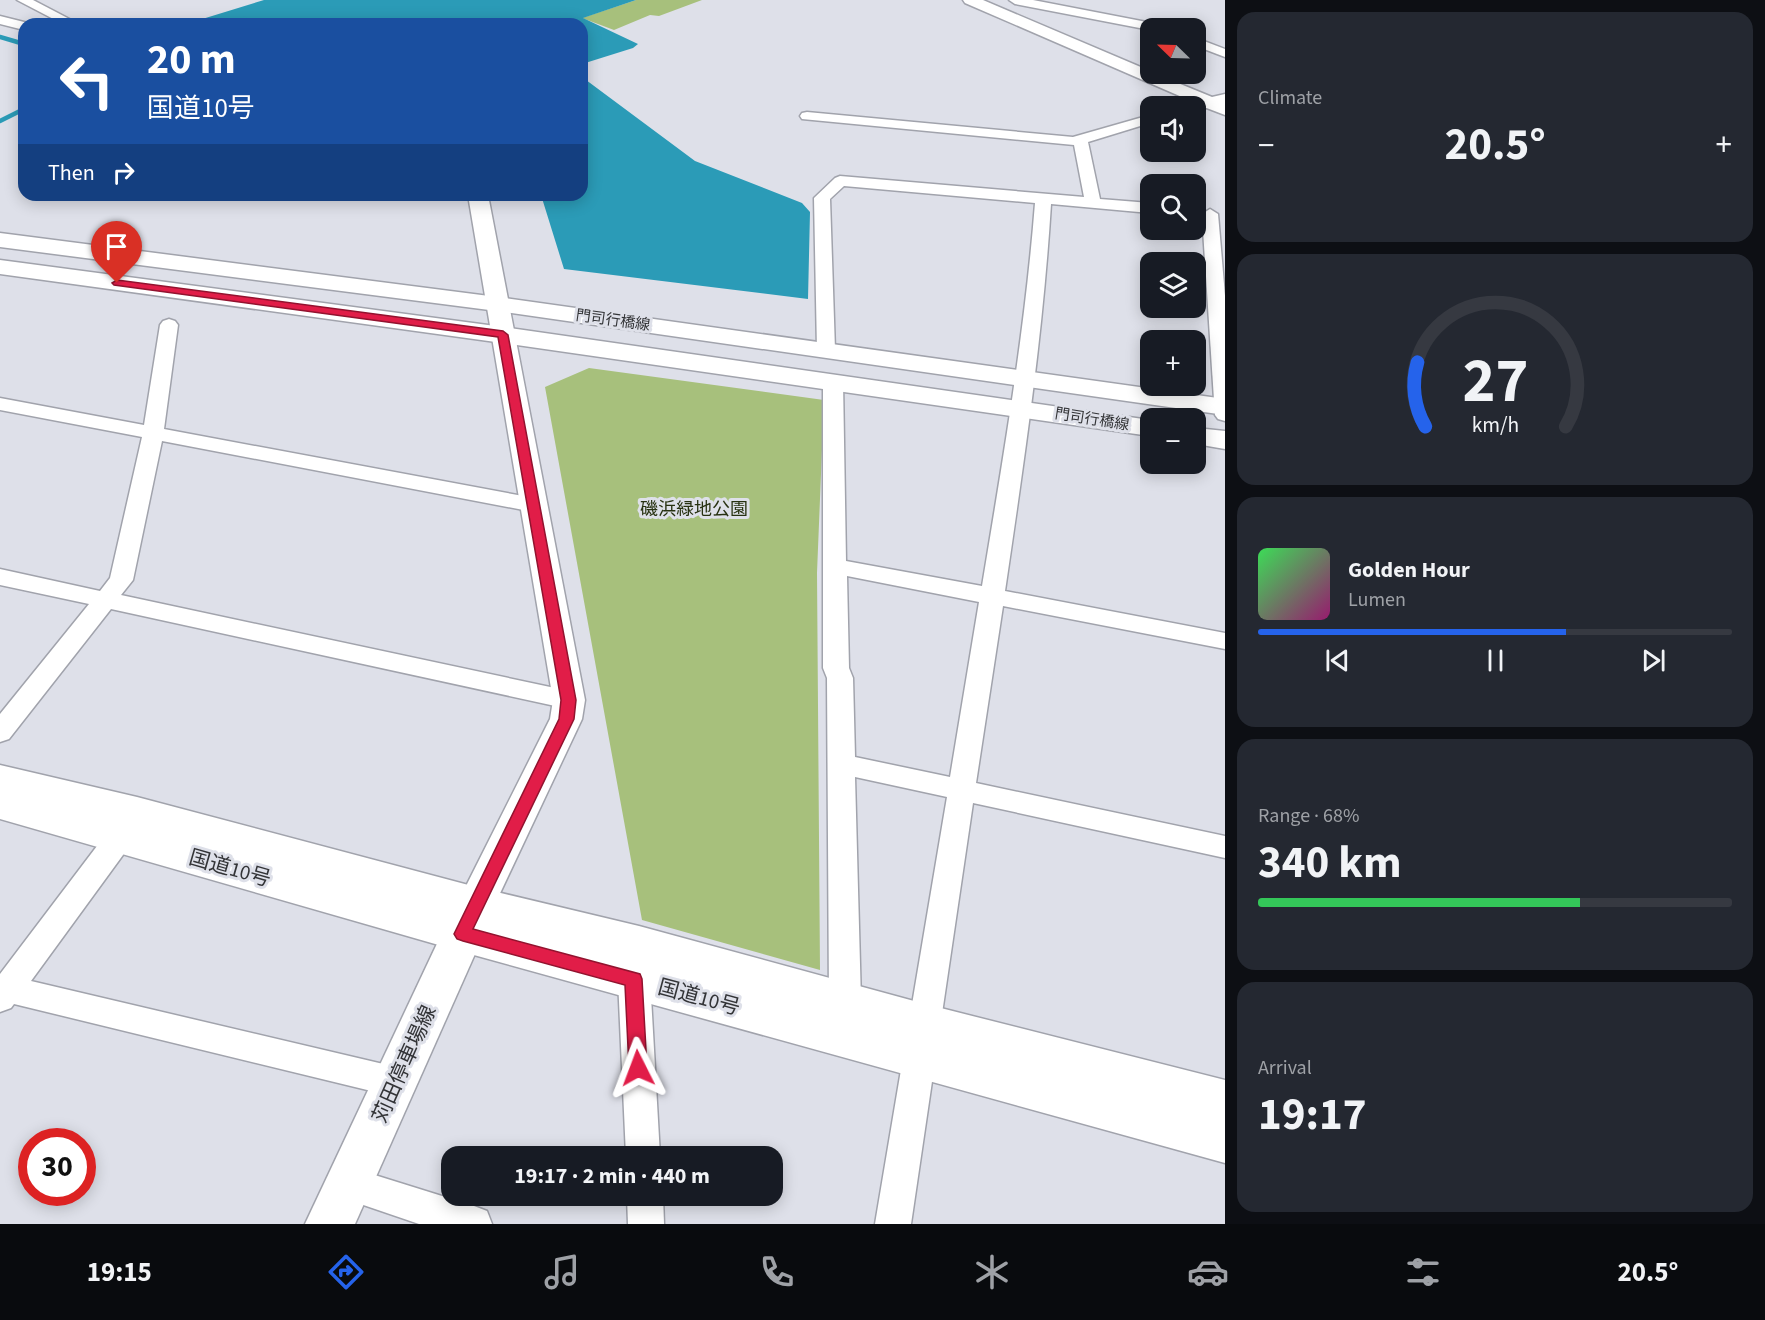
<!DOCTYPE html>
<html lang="en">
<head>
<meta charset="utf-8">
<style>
	:root { --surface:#171b24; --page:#242831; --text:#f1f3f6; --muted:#9ea1a6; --line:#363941; --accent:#2563eb }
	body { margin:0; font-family:"Source Sans 3","Noto Sans JP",sans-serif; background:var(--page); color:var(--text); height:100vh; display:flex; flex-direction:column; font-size:22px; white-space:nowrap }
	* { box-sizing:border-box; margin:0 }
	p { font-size:20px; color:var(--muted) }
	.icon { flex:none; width:33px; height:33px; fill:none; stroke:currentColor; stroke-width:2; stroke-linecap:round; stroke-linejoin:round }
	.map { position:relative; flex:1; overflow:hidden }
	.side { display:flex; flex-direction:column; gap:12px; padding:12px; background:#0d0f14; width:540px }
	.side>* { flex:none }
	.hud { position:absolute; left:18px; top:18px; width:570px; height:183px; border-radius:18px; box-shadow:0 3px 15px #0003; background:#1a4fa0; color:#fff; overflow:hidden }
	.needle { width:39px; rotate:293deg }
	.fabs { position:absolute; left:1140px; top:18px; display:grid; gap:12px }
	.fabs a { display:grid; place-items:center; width:66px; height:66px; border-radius:12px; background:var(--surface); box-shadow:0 3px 15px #0003; font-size:30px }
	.speed { position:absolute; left:18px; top:1128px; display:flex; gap:12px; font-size:30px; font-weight:700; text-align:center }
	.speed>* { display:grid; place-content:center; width:78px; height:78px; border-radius:50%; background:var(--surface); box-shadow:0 3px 15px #0003; line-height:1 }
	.speed .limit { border:9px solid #d22; background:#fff; color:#111 }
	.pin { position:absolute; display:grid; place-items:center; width:51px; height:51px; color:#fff; margin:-62px -26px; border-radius:50% 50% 50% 0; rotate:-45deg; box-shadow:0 0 6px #0007 }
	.pin .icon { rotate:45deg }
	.me { position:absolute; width:66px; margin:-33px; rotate:357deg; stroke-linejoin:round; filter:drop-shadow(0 0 4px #0008) }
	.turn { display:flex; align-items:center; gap:21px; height:126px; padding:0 30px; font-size:27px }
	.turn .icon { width:78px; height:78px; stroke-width:2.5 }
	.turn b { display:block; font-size:42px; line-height:51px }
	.then { display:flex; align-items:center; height:57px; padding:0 30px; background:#0003; gap:12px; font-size:22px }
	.big { font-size:45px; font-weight:700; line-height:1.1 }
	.side .card { flex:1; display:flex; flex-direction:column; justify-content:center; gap:9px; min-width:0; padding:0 21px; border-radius:18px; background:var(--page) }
	.side .dial { align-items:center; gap:0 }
	.dial svg { height:156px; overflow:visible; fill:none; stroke:var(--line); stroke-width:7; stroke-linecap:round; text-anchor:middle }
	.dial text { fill:var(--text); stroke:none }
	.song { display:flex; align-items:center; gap:18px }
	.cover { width:72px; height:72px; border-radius:9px; background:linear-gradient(135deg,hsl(130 70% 55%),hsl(320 70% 35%)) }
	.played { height:6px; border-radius:3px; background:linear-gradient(90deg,var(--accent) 65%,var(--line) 65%) }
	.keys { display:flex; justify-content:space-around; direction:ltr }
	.heat { display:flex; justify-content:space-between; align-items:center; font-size:33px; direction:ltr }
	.charge { height:9px; border-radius:4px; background:linear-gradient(90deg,#34c759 68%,var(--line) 0) }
	.trip { position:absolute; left:441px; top:1146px; width:342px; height:60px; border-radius:18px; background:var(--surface); box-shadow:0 3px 15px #0003; font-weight:700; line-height:60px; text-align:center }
	.dock { display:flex; height:96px; justify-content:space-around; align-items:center; background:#090b0e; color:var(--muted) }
	.dock .icon { width:42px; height:42px }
	.dock .active { color:var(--accent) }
	.dock b { font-size:27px; color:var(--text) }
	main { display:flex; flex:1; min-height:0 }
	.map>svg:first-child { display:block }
</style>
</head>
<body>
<main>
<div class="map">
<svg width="1225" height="1224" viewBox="0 0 1225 1224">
	<rect width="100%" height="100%" fill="#dee0e9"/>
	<g fill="#a7c07c">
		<polygon points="636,0 702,0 659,16 650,15 614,30 582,18"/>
		<polygon points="589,368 824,400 817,573 820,970 642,920 545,387"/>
	</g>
	<g fill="#2b9bb7">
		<polygon points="264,0 636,0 583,18 638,44 633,48 582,64 582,24 326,24 321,21 277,24 251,18 227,24 186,24"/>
		<polygon points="582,77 695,161 802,203 810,212 808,299 564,269 541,195 582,195"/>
	</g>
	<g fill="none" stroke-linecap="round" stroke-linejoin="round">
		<g stroke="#2b9bb7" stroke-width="4.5">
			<polyline points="228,24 245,19"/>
			<polyline points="0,37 24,44"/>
			<polyline points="0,121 24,109"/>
		</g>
		<g stroke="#a1a3ac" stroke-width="3">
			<g id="minor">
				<polygon points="17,0 33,0 79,24 63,24"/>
				<polygon points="1009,0 1033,0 1157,24 1163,28 1150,28 1150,30 1015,4"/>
				<polygon points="0,16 28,23 29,24 24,24 24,30 0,24"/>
				<polygon points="1196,38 1225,49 1225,57 1196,46"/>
				<polygon points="1211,99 1216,100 1218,103 1216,106 1196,110 1196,106 1187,106 1189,103"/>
				<path d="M 807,112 L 1073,137 L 1150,115 L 1150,123 L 1088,142 L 1100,199 L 1150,203 L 1150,213 L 1051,204 C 1043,334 1024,462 1005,591 L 1225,633 L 1225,649 L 1003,606 L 976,783 L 1225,836 L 1225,858 L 973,803 L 911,1224 L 875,1224 L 947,797 L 855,777 L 861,1002 L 856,1012 L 845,1016 L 834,1012 L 829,1002 L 827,678 L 823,668 L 823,381 L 826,377 L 840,377 L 843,381 L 846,561 L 982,586 C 1003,459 1025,332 1035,203 L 844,186 L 830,199 L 835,350 L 833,354 L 819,354 L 817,350 L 814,198 L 835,178 L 840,176 L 1084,197 L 1074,145 L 802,119 L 800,116 L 802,113 ZM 847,576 L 979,602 L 950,777 L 855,757 L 853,678 L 849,668 Z"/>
				<polygon points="1210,209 1218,214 1225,296 1225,421 1218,419 1215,415 1202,214"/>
				<polygon points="169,319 175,321 178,325 164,429 534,498 542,500 545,505 542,510 534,512 162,441 133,580 121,595 569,691 578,693 582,700 578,707 569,709 111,609 9,739 0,742 0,714 89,604 0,585 0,569 100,591 110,578 142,437 0,410 0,398 144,425 160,325 163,321"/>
				<polygon points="129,814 139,817 143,825 139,833 31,981 396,1067 408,1071 413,1082 408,1093 396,1097 14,1004 11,1008 0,1012 0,974 119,817"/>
				<polygon points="636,954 647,958 651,967 650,979 660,1156 626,1156 618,979 625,958"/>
				<polygon points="349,1167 474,1206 487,1211 492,1224 419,1224 337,1196 331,1184 337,1172"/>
				<polygon points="627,1196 663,1196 664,1224 628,1224"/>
			</g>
		</g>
		<g stroke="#a1a3ac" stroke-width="3">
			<g id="tertiary">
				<polygon points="963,0 983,0 1150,71 1150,74 1156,74 1212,97 1225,94 1225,104 1211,108 1205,107 965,3"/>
				<polygon points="468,195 488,195 585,700 582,719 495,904 489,915 476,919 463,915 457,904 550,719 553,700"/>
			</g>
		</g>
		<g stroke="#a1a3ac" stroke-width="3">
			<polygon id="secondary" points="474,892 489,897 495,909 355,1224 305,1224 459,897"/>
		</g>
		<g stroke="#a1a3ac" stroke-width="3">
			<g id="primary">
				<polygon points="1211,97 1225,102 1225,115 1204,107 1201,103 1204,99"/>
				<polygon points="0,233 497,297 1225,399 1225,415 497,311 0,247"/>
				<polygon points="0,260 503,327 1150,420 1150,436 503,343 0,274"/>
				<polygon points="1196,428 1225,431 1225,449 1196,444"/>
			</g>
		</g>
		<g stroke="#a1a3ac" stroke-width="3">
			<polygon id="trunk" points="0,765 137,797 476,887 639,926 925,1004 1225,1080 1225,1163 463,952 0,819"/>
		</g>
		<use href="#minor" fill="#fff" fill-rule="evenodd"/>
		<use href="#tertiary" fill="#fff" fill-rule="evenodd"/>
		<use href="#secondary" fill="#fff" fill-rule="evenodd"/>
		<use href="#primary" fill="#fff" fill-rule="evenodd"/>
		<use href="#trunk" fill="#fff" fill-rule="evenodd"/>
	</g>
	<polygon fill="#e11d48" stroke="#92132f" stroke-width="1.5" points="117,280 503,331 508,335 576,700 574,719 473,929 640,974 642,979 647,1068 645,1074 638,1077 631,1074 629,1068 625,985 463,941 457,939 454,934 559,719 561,700 498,337 114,285 112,283"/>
	<g text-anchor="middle" stroke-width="6" stroke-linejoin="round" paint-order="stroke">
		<g font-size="15" fill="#333437" stroke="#dee0e9">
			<text transform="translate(613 320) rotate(8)" y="5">門司行橋線</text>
			<text transform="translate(1092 419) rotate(9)" y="5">門司行橋線</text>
		</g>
		<g font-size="18" fill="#273111" stroke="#dee0e9">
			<text x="694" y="515">磯浜緑地公園</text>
		</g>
		<g font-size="21" fill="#333437" stroke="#dee0e9">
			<text transform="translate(230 868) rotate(16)" y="7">国道10号</text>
			<text transform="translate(699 997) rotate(15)" y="7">国道10号</text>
			<text transform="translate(404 1064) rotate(-66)" y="7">苅田停車場線</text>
		</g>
	</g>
</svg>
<div class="fabs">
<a><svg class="needle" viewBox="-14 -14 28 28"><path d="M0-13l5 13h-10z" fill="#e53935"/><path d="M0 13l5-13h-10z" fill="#9ea1a6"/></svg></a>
<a><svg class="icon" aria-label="sound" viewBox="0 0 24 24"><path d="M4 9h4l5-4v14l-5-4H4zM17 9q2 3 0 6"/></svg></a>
<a><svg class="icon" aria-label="search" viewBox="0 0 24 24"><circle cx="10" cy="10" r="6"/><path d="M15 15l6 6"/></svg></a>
<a><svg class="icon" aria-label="layers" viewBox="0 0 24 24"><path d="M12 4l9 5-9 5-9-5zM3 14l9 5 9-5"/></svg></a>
<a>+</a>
<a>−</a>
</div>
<div class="speed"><div class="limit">30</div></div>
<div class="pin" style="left:117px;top:283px;background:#d93025"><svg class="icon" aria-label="arrive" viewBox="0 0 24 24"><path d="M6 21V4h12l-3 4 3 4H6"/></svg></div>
<svg class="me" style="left:638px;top:1068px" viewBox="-20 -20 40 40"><path d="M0-17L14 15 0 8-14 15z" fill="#e11d48" stroke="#fff" stroke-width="4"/></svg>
<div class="trip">19:17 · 2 min · 440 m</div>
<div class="hud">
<div class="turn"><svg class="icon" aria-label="left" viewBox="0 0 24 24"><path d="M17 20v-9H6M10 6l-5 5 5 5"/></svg><div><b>20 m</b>国道10号</div></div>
<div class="then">Then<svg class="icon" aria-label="right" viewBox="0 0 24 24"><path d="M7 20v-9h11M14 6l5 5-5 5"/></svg></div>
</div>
</div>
<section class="side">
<div class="card"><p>Climate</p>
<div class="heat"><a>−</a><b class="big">20.5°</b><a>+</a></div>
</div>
<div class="card dial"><svg viewBox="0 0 100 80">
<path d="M14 69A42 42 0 1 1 86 69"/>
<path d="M14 69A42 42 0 0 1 10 36" stroke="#2563eb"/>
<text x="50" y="56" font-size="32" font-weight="700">27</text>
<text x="50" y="72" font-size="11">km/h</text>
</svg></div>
<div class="card">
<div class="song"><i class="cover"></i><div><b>Golden Hour</b><p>Lumen</p></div></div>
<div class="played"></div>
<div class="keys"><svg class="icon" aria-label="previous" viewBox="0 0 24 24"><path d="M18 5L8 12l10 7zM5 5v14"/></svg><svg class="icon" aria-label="pause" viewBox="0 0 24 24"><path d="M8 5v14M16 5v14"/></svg><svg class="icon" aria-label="next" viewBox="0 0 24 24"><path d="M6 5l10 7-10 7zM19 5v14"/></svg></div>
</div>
<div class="card"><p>Range · 68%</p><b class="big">340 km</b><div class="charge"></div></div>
<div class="card"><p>Arrival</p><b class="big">19:17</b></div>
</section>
</main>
<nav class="dock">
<b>19:15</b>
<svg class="icon active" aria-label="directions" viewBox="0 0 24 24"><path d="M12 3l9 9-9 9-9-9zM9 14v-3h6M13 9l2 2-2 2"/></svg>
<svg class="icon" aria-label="music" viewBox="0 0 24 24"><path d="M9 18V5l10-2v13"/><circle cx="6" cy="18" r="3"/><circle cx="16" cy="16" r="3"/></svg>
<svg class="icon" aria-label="phone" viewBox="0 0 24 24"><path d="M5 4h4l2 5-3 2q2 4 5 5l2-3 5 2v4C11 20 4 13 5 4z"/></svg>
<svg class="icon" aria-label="climate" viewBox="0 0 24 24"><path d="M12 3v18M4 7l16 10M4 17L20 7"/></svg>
<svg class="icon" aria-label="car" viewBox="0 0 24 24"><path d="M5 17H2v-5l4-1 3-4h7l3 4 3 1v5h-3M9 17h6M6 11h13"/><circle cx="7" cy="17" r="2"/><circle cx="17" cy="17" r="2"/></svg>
<svg class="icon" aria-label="filters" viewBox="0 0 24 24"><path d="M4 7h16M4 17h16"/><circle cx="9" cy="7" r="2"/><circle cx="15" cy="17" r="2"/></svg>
<b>20.5°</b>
</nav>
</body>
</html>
